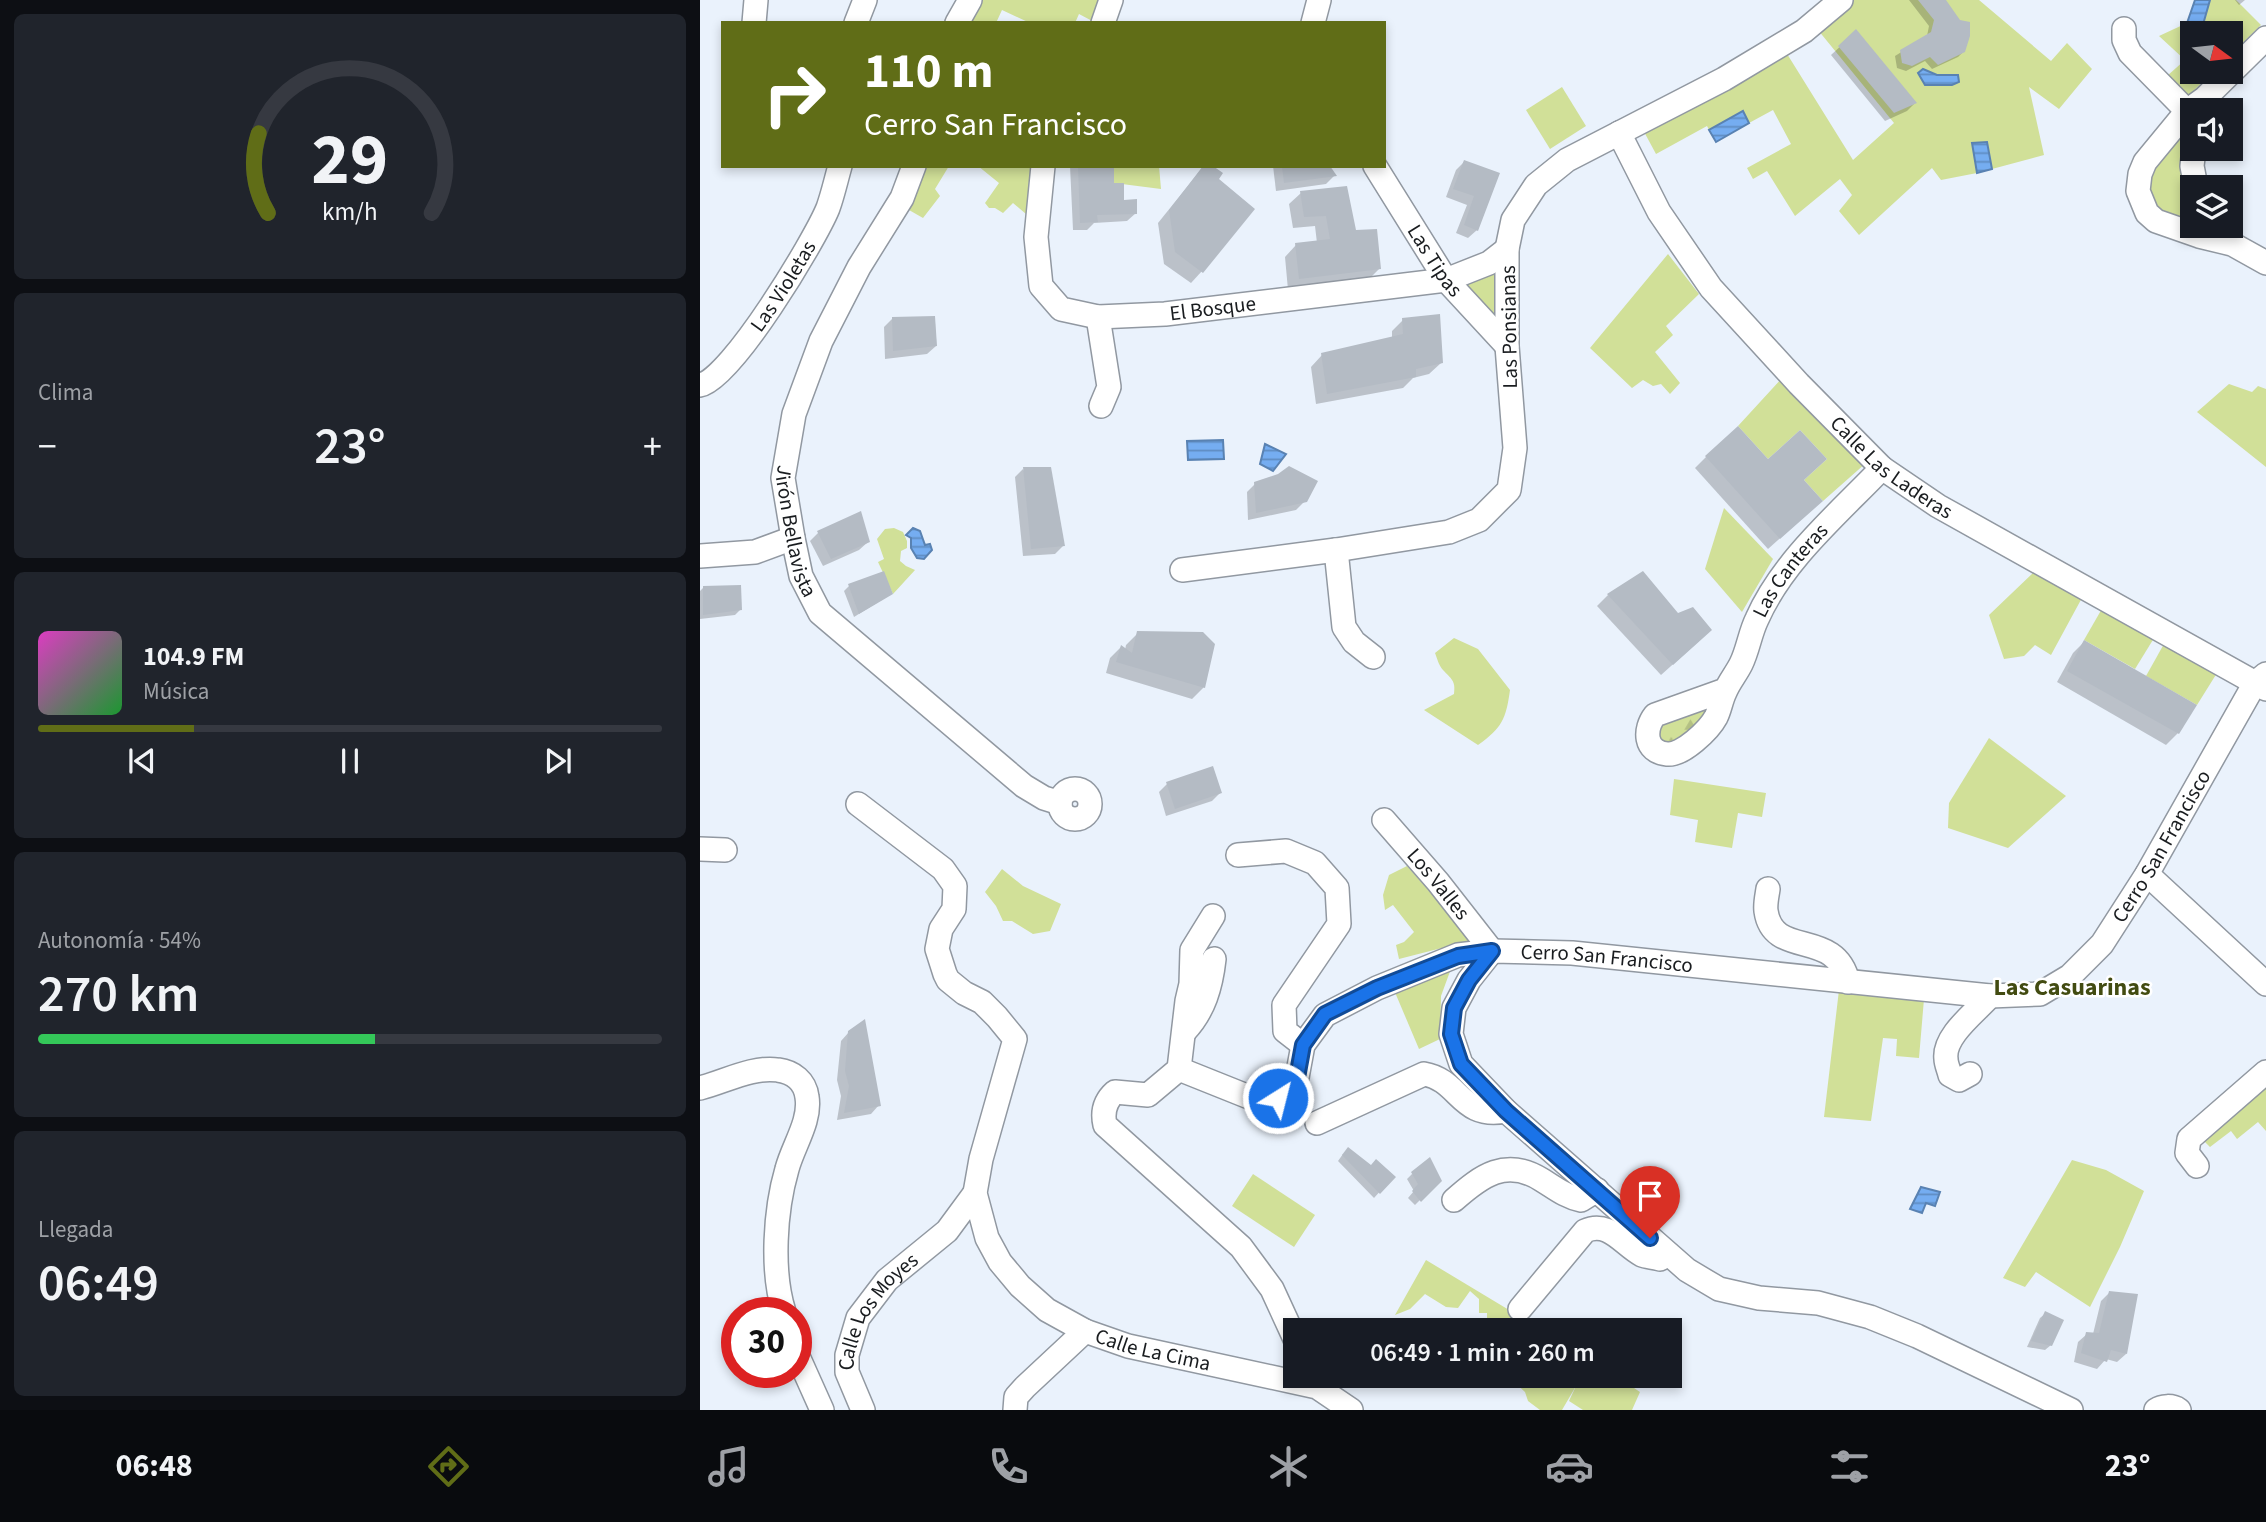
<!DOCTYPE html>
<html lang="es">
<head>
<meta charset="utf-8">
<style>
	:root { --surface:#171b24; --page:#20242c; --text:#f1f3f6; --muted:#9ea1a6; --line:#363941; --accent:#606d17 }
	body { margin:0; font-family:"Source Sans 3",sans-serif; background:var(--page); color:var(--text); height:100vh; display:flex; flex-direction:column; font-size:26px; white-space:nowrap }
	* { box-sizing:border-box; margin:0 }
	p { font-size:23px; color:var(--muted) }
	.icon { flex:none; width:38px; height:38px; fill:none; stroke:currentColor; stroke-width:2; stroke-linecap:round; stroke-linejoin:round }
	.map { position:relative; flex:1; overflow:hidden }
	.side { display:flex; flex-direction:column; gap:14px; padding:14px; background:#0d0f14; width:700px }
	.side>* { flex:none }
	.guide { position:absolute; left:21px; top:21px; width:665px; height:147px; border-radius:0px; box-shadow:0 4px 10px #0003; background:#606d17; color:#fff; overflow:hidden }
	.needle { width:46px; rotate:105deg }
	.fabs { position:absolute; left:1480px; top:21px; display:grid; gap:14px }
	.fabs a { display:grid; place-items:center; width:63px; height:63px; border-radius:0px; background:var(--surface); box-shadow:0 4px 10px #0003; font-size:35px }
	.speed { position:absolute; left:21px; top:1297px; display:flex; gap:14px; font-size:35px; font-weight:700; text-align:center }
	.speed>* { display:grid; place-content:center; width:91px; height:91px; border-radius:50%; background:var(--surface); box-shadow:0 4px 10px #0003; line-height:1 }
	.speed .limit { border:10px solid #d22; background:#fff; color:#111 }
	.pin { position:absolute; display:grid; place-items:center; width:60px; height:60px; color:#fff; margin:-72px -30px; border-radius:50% 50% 50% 0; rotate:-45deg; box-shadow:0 0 7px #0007 }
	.pin .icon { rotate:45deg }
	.me { position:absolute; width:77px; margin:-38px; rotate:36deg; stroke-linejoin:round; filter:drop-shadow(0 0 5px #0008) }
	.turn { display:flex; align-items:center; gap:24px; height:147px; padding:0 28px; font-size:32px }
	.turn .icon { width:91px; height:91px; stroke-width:2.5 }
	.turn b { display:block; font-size:49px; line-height:60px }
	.big { font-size:52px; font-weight:600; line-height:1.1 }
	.side .tile { flex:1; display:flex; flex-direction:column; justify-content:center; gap:10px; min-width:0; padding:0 24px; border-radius:10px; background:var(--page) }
	.side .dial { align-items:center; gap:0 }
	.dial svg { height:182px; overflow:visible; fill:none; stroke:var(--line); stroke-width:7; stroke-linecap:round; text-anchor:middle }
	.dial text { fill:var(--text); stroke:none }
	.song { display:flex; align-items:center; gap:21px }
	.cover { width:84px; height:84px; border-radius:10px; background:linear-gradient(135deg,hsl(310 70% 55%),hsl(130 70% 35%)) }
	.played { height:7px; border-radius:4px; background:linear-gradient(90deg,var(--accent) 25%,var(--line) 25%) }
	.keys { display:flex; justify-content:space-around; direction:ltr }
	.heat { display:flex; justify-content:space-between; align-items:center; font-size:38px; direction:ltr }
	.charge { height:10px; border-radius:5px; background:linear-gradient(90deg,#34c759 54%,var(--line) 0) }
	.trip { position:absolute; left:583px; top:1318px; width:399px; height:70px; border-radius:0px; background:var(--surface); box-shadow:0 4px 10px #0003; font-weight:600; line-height:70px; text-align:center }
	.tabs { display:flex; height:112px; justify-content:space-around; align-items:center; background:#090b0e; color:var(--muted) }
	.tabs .icon { width:49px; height:49px }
	.tabs .on { color:var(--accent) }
	.tabs b { font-size:32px; color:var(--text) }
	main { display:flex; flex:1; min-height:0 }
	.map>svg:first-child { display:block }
</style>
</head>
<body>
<main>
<section class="side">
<div class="tile dial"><svg viewBox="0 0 100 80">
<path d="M14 69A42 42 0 1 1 86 69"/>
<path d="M14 69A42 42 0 0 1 10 34" stroke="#606d17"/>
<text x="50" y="56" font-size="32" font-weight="700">29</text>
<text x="50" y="72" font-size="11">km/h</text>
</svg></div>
<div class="tile"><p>Clima</p>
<div class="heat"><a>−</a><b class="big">23°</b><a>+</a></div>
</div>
<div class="tile">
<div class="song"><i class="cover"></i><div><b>104.9 FM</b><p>Música</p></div></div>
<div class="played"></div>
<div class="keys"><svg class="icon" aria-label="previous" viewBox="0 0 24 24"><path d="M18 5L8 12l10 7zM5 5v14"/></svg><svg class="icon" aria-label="pause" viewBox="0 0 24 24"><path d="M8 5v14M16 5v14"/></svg><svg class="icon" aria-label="next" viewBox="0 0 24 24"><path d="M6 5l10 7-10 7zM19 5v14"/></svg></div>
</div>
<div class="tile"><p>Autonomía · 54%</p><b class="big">270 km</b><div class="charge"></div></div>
<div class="tile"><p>Llegada</p><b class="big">06:49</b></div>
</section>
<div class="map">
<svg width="1566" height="1410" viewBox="0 0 1566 1410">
	<defs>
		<pattern id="forest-firs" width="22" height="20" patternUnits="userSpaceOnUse" patternTransform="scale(1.75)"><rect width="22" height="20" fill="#d1e098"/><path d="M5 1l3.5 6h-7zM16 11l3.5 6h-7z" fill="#b3c083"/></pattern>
		<pattern id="water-rules" width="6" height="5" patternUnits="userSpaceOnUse" patternTransform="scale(1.75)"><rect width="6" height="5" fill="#75adf1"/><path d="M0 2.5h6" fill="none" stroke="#5f8cc3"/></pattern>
	</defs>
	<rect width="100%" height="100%" fill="#eaf2fc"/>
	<g fill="#d1e098">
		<polygon points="281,0 406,0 396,23 379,14 375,23 330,23 302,10 296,23 268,23"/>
		<polygon points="1150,0 1279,0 1351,61 1367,43 1392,69 1359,109 1329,87 1344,155 1292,169 1287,143 1272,144 1277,173 1241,180 1232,168 1159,235 1139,211 1152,195 1140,179 1095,216 1067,171 1053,179 1047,168 1091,144 1073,110 1049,123 1042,111 1009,130 1007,126 956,154 942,128 1084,49 1153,160 1194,123 1118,30"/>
		<polygon points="1510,0 1536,0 1561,25 1531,54 1531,33 1493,33 1493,72 1513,72 1487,97 1467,76 1485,60 1459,36 1487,23 1502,27"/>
		<polygon points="862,87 886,126 850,149 826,110"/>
		<polygon points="1493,110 1493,226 1508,226 1505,230 1456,221 1440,174"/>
		<polygon points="225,166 249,166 235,189 240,196 223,218 209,210 218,190"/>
		<polygon points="278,166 338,166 333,201 326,214 313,203 303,213 295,208 289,208 285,203 299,183"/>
		<polygon points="414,166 459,166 461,189 414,183"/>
		<polygon points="807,249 807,346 746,280"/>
		<polygon points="968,254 999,294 966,326 973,335 955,352 980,383 970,394 961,384 953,386 943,380 932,388 890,348"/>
		<polygon points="1084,376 1166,463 1123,501 1104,480 1127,459 1100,430 1068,459 1038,426"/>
		<polygon points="1529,384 1552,392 1558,386 1566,389 1566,467 1497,412"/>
		<polygon points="1024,508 1073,559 1042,612 1005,569"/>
		<polygon points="194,528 203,532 207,541 207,548 201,551 200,561 206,566 215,570 193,594 178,562 184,559 177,539 185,529"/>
		<polygon points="1337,569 1383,596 1351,655 1335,645 1324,656 1304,659 1289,615"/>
		<polygon points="1407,600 1459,630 1435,669 1384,640"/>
		<polygon points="1469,635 1522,665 1497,705 1446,676"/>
		<path d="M 754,638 L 778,649 L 810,690 C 806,719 802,728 778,745 L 724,710 L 754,694 C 756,680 751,679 743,670 C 739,666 737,658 735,653 Z"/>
		<polygon points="1289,738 1366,796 1308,848 1248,828 1249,803"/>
		<polygon points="974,779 1066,793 1062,817 1038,813 1032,848 995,842 998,820 970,815"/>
		<polygon points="707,866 773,940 699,959 696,945 704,942 714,932 693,905 685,910 683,895 689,875"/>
		<polygon points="302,869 323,886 361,904 350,931 333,934 312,921 303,921 296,906 285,892"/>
		<polygon points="752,966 741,996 740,1039 719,1049 694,990"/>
		<polygon points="1139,990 1224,999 1219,1058 1196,1056 1197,1039 1183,1038 1171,1121 1124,1117"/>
		<polygon points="1566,1079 1566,1131 1558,1122 1537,1139 1531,1131 1510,1147 1505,1142 1506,1131"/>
		<polygon points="1372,1160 1406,1170 1444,1191 1420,1247 1390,1307 1336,1272 1325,1287 1303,1278"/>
		<polygon points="553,1174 615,1215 594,1247 532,1206"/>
		<polygon points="726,1260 819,1316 811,1330 787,1330 787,1313 779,1313 779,1299 770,1291 758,1308 746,1307 725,1294 710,1309 695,1315"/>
		<polygon points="812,1376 824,1376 843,1385 847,1376 916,1376 940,1392 932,1410 883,1410 869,1401 876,1386 862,1410 840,1410 828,1401 825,1392 810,1378"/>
	</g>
	<polygon fill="url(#forest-firs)" points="1025,690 1015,719 963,754 948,723"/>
	<g fill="url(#water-rules)" stroke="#5982b2" stroke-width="2">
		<polygon points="1495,0 1510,0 1502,28 1487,23"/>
		<polygon points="1223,69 1237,75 1258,75 1259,82 1252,85 1225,85 1218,73"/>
		<polygon points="1043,111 1049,123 1016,142 1009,130"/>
		<polygon points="1287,142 1292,169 1277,173 1272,143"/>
		<polygon points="523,440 524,459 488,460 487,441"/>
		<polygon points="565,444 586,454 573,471 560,464"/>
		<polygon points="213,528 220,531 225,545 230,544 232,550 224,559 217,558 211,548 211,538 206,535"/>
		<polygon points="1221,1187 1240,1192 1235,1206 1226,1203 1222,1213 1210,1209"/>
	</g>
	<g fill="#0003">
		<polygon points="1209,0 1244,0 1259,21 1264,51 1258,57 1232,69 1225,61 1206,71 1197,68 1195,56 1227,36 1229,26"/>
		<polygon points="1535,0 1545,0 1539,5"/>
		<polygon points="1156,32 1215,103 1207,111 1185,121 1131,55"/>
		<polygon points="764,162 797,174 777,230 768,238 756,233 767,205 746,197 756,170"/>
		<polygon points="370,166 412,166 413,185 423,202 436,213 427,221 394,223 387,230 373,230"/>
		<polygon points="504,166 517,180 502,271 491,283 464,264 458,223"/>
		<polygon points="573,166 628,166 634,176 626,184 576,191"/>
		<polygon points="601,193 654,232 680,268 668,280 588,290 585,257 596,245 617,243 615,226 593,228 589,204"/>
		<polygon points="193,318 236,346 227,354 185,359 184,327"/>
		<polygon points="703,320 741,363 729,374 713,378 703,388 616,404 611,367 622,355 692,338 692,331"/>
		<polygon points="1006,457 1068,461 1102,480 1109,512 1068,549 995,468"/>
		<polygon points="323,469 363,546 355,554 323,556 315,477"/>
		<polygon points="555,484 605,501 596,510 548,520 547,492"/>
		<polygon points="118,533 168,542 159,550 123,566 110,541"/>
		<polygon points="149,586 191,594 154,617 144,591"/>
		<polygon points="3,588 40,610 35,615 0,619 0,591"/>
		<polygon points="908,595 977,615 999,641 961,675 897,606"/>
		<polygon points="438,633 504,687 492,699 406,673 410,658 421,647 425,650 426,645"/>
		<polygon points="1384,642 1478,733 1466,745 1357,682 1373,653"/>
		<polygon points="467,784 520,793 512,801 466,816 459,792"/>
		<polygon points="149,1032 179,1105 171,1114 137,1120 141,1096 137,1080 141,1041"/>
		<polygon points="643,1154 670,1167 693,1177 674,1198 638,1161"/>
		<polygon points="712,1174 740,1180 715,1205 708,1198 714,1191 707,1179"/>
		<polygon points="1410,1292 1426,1354 1417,1362 1406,1359 1397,1369 1374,1362 1378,1342 1387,1334 1393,1334 1401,1301"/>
		<polygon points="1346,1313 1351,1345 1345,1350 1327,1347 1340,1318"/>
	</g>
	<g fill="#b4bbc4">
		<polygon points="1218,0 1246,0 1260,20 1270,22 1270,36 1265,52 1238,65 1230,57 1212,66 1202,63 1200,50 1231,32 1234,20"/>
		<polygon points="1156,29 1217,103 1194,113 1138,46"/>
		<polygon points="764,160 800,173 778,231 764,225 774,196 753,189"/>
		<polygon points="378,166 414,166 414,183 424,183 424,200 437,199 437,214 397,215 398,222 380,223"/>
		<polygon points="503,166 513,166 523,173 519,179 555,209 503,273 475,252 469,210"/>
		<polygon points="582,166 630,166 637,176 584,183"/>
		<polygon points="647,186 656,230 677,229 681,269 599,279 595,243 630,239 626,216 604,217 600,191"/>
		<polygon points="740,314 743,363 716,369 716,377 627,394 621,353 703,334 702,318"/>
		<polygon points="235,316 237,346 193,351 192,317"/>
		<polygon points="1038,426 1068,459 1100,430 1127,459 1104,480 1123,501 1080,539 1005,456"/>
		<polygon points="589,466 618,481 607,502 556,513 554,482 578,474"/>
		<polygon points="323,467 351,467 365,546 331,549"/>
		<polygon points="161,511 170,542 131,559 117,531"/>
		<polygon points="184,571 193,594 159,614 148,584"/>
		<polygon points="943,571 978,613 993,607 1012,630 973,665 907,594"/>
		<polygon points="41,585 42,610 3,615 3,586"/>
		<polygon points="437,631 503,632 515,644 505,688 416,662 421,645 432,653"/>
		<polygon points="1384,640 1497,705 1479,734 1367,671"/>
		<polygon points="513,766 522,793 475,809 466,782"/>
		<polygon points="165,1019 181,1106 144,1113 149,1086 145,1071 148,1031"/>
		<polygon points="648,1147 671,1165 676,1159 696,1177 680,1194 642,1155"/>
		<polygon points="730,1157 742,1181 721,1202 712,1191 718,1184 711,1172"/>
		<polygon points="1409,1291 1438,1294 1427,1354 1411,1350 1407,1362 1381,1353 1386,1332 1399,1333"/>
		<polygon points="1345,1311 1364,1320 1352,1346 1331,1341"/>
		<polygon points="713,1319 724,1330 710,1330 704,1325"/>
	</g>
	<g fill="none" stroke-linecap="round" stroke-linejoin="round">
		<g stroke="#9198a1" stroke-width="26">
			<g id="minor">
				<polyline points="54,23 56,0"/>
				<polyline points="156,23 165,0"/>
				<polyline points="257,23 270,0"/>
				<polyline points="403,23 411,0"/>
				<polyline points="613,23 619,0"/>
				<polyline points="1424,29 1424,40 1430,53 1487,111"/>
				<polyline points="1566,38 1505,98 1487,111 1445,162 1440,174 1438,191 1447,213 1456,221 1499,236 1532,244 1566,263"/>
				<path id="s1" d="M 919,133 L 959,212 L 1011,288 L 1099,384 L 1182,468 L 1238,506 L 1566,689"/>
				<polyline points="1494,149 1492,166 1496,187"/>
				<path id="s2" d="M 214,166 L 202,198 L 159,267 L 121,341 L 94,414 L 83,478 L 93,538 L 101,576 L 120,613 L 324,786 L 344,798 L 360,803"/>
				<path id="s3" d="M 343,166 L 336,237 L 341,286 L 361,309 L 398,317 L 465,314 L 746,280 L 789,263 L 807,249"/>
				<path id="s4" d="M 675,166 L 746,280 L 807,346"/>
				<polyline points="398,317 409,387 401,406"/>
				<path id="s5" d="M 0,385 C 31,380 115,240 128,208 C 133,194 136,180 140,166"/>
				<polyline points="636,550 644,627 654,642 673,657"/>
				<polyline points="0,556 55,552 93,538"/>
				<polyline points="482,570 636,550 749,532 779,520 809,490 815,448 807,346 807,249 813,220 836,185 867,160 1024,79 1104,31 1141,0"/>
				<path id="s6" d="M 1025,690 L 955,715 C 944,729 944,752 967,754 C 982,756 1009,730 1016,717 C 1020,709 1021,700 1025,692 C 1029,682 1036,674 1041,664 C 1048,650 1050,633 1057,619 C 1083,560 1138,514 1182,468"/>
				<circle cx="375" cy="804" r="15"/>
				<path id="s7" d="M 158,804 L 243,869 L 255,886 L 254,909 L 241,929 L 237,949 L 245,974 L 248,980 L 264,993 L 282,1002 L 297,1017 L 315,1039 L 281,1159 L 275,1193 L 287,1238 L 300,1262 L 320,1286 L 347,1310 L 385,1331 L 428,1346 L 617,1387 L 651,1410"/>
				<path id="s8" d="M 684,820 L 738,882 L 792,951"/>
				<polyline points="0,849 25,850"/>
				<polyline points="538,855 586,851 615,863 637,888 639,924 584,1005 585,1031 603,1045"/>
				<polyline points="1447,874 1566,984"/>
				<path d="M 1068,889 C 1067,896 1065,904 1066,911 C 1073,960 1136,927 1148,982"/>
				<path d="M 513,916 L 492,950 L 491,984 L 487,1001 L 479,1069 L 448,1095 L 415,1092 C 405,1101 402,1112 405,1125 L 541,1247 L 572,1289 L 595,1339"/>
				<polyline points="792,951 769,980 754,1008 751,1034 761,1064 806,1111 987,1270 1019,1289 1059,1298 1118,1303 1170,1317 1217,1336 1371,1410"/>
				<path d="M 485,1031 C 504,1011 511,986 514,959"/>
				<path id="s9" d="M 479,1069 L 549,1097 L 578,1098 L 596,1083 L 603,1045 L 625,1015 L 677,988 L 758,955 L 792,951 L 872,953 L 1290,996 L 1340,994 L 1370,976 L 1402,944 L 1447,874 L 1555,683 L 1566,674"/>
				<path d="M 1270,1074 L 1259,1080 L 1250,1075 C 1249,1070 1246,1064 1246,1059 C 1243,1036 1276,1012 1290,996"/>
				<path d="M 0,1088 C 24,1082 53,1066 78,1070 C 93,1072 105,1081 107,1097 C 111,1121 93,1146 87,1169 C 75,1210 71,1271 84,1312"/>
				<path d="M 617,1123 L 724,1074 C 760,1080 760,1120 806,1111"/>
				<polyline points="1497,1166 1487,1153 1489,1139 1566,1072"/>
				<path d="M 754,1200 C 781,1176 806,1157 842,1180 C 855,1188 866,1197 881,1200 L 897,1190"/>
				<path d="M 820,1309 L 885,1231 C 909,1220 923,1245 942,1255 C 947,1257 954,1257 960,1259 L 968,1254"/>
				<polyline points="96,1352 122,1410"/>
				<path id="s10" d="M 163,1410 L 147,1372 L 147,1355 L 158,1318 L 187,1280 L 247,1231 L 275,1193"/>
				<polyline points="315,1410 316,1397 325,1387 385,1331"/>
				<path d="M 1456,1410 C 1462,1406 1472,1405 1479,1410"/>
			</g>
		</g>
		<use href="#minor" stroke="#fff" stroke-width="23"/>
	</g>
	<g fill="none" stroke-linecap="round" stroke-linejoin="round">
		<g stroke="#114b97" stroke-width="18">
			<polyline id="route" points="578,1098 596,1083 603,1045 625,1014 677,988 758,956 792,951 769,980 754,1008 751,1034 761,1064 806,1111 950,1238"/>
		</g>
		<use href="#route" stroke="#1a73e8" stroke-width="12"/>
	</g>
	<g text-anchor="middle" stroke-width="5" stroke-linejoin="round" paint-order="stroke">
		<g font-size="21" fill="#191c1f" stroke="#fff">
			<text dy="7" stroke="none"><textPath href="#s4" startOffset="112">Las Tipas</textPath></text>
			<text dy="7" stroke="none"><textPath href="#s5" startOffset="131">Las Violetas</textPath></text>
			<text dy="7" stroke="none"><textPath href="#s3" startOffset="304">El Bosque</textPath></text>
			<text transform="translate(809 327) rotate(-91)" y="7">Las Ponsianas</text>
			<text dy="7" stroke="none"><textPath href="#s1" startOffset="436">Calle Las Laderas</textPath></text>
			<text dy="7" stroke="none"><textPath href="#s2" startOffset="396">Jirón Bellavista</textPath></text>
			<text dy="7" stroke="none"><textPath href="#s6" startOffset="355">Las Canteras</textPath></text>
			<text dy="7" stroke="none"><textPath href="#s9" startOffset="1129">Cerro San Francisco</textPath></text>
			<text dy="7" stroke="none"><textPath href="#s8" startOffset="84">Los Valles</textPath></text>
			<text dy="7" stroke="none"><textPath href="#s9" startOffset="499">Cerro San Francisco</textPath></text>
			<text dy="7" stroke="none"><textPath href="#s10" startOffset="112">Calle Los Moyes</textPath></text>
			<text dy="7" stroke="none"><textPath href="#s7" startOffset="733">Calle La Cima</textPath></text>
		</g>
		<g font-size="24" font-weight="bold" fill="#424b11" stroke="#fff">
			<text x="1372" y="995">Las Casuarinas</text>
		</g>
	</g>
</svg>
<div class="fabs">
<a><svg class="needle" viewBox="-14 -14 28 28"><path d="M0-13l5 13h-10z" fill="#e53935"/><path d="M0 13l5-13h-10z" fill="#9ea1a6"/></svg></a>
<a><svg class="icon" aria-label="sound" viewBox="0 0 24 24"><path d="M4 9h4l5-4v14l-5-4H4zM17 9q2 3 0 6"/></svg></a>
<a><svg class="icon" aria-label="layers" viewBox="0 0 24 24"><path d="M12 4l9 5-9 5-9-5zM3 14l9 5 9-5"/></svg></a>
</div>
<div class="speed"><div class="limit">30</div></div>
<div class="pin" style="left:950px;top:1238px;background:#d93025"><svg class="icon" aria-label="arrive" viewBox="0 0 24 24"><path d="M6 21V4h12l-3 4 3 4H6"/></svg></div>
<svg class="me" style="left:578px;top:1098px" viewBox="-20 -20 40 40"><circle r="17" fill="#1a73e8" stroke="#fff" stroke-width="3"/><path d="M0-11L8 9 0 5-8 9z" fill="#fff"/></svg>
<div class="trip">06:49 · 1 min · 260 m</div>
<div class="guide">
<div class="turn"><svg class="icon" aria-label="right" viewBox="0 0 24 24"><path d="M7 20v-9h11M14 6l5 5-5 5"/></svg><div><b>110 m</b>Cerro San Francisco</div></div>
</div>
</div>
</main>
<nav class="tabs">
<b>06:48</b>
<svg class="icon on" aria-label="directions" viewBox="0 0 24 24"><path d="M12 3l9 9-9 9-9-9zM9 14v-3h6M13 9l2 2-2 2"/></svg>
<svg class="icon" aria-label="music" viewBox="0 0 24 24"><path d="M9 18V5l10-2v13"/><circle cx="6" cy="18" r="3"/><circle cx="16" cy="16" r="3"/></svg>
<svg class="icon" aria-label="phone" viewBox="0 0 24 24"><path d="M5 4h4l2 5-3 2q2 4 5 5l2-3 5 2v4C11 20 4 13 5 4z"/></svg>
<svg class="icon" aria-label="climate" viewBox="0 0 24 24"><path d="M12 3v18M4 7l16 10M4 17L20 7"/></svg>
<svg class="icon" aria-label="car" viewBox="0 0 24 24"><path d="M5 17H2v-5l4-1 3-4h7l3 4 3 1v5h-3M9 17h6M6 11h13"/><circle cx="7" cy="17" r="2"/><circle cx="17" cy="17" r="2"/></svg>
<svg class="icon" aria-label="filters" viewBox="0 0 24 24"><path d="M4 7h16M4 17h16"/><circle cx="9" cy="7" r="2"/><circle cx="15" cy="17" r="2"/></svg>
<b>23°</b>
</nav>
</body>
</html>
